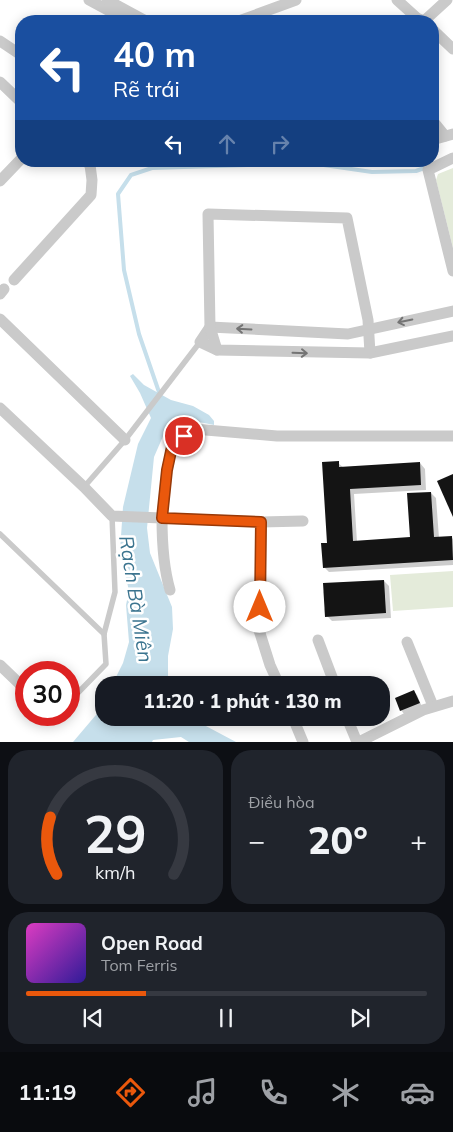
<!DOCTYPE html>
<html lang="vi">
<head>
<meta charset="utf-8">
<style>
	:root { --surface:#171b24; --page:#20242c; --text:#f1f3f6; --muted:#9ea1a6; --line:#363941; --accent:#ea580c }
	body { margin:0; font-family:Mulish,sans-serif; background:var(--page); color:var(--text); height:100vh; display:flex; flex-direction:column; font-size:19px; white-space:nowrap }
	* { box-sizing:border-box; margin:0 }
	p { font-size:16px; color:var(--muted) }
	.icon { flex:none; width:28px; height:28px; fill:none; stroke:currentColor; stroke-width:2; stroke-linecap:round; stroke-linejoin:round }
	.map { position:relative; height:742px; overflow:hidden }
	.side { display:flex; flex-direction:column; gap:8px; padding:8px; background:#0d0f14; flex:1 }
	.side>* { flex:none }
	.hud { position:absolute; left:15px; top:15px; width:424px; height:152px; border-radius:20px; box-shadow:0 2px 12px #0003; background:#1a4fa0; color:#fff; overflow:hidden }
	.speed { position:absolute; left:15px; top:661px; display:flex; gap:10px; font-size:25px; font-weight:700; text-align:center }
	.speed>* { display:grid; place-content:center; width:65px; height:65px; border-radius:50%; background:var(--surface); box-shadow:0 2px 12px #0003; line-height:1 }
	.speed .limit { border:8px solid #d22; background:#fff; color:#111 }
	.pin { position:absolute; display:grid; place-items:center; width:42px; height:42px; color:#fff; margin:-21px; border:2px solid #fff; border-radius:50%; box-shadow:0 1px 5px #0007 }
	.me { position:absolute; width:55px; margin:-28px; rotate:0deg; stroke-linejoin:round; filter:drop-shadow(0 0 4px #0008) }
	.turn { display:flex; align-items:center; gap:18px; height:105px; padding:0 15px; font-size:22px }
	.turn .icon { width:65px; height:65px; stroke-width:2.5 }
	.turn b { display:block; font-size:35px; line-height:42px }
	.lanes { display:flex; align-items:center; height:48px; padding:0 15px; background:#0003; justify-content:center; gap:25px; direction:ltr }
	.lanes .off { opacity:.35 }
	.big { font-size:38px; font-weight:800; line-height:1.1 }
	.side .tile { flex:1; display:flex; flex-direction:column; justify-content:center; gap:8px; min-width:0; padding:0 18px; border-radius:20px; background:var(--page) }
	.side .dial { align-items:center; gap:0 }
	.dial svg { height:130px; overflow:visible; fill:none; stroke:var(--line); stroke-width:7; stroke-linecap:round; text-anchor:middle }
	.dial text { fill:var(--text); stroke:none }
	.song { display:flex; align-items:center; gap:15px }
	.cover { width:60px; height:60px; border-radius:8px; background:linear-gradient(135deg,hsl(310 70% 55%),hsl(250 70% 35%)) }
	.played { height:5px; border-radius:2px; background:linear-gradient(90deg,var(--accent) 30%,var(--line) 30%) }
	.keys { display:flex; justify-content:space-around; direction:ltr }
	.heat { display:flex; justify-content:space-between; align-items:center; font-size:28px; direction:ltr }
	.side .tiles { flex:1; display:grid; gap:8px; grid-template-columns:1fr 1fr }
	.tile:last-child { grid-column:span 2 }
	.trip { position:absolute; left:95px; top:676px; width:295px; height:50px; border-radius:20px; background:var(--surface); box-shadow:0 2px 12px #0003; font-weight:800; line-height:50px; text-align:center }
	.menu { display:flex; height:80px; justify-content:space-around; align-items:center; background:#090b0e; color:var(--muted) }
	.menu .icon { width:35px; height:35px }
	.menu .active { color:var(--accent) }
	.menu b { font-size:22px; color:var(--text) }
	.map>svg:first-child { display:block }
</style>
</head>
<body>
<div class="map">
<svg width="453" height="742" viewBox="0 0 453 742">
	<rect width="100%" height="100%" fill="#fff"/>
	<g fill="#e4ebda">
		<polygon points="453,168 453,248 436,180 438,174"/>
		<polygon points="453,571 453,607 393,611 390,575"/>
	</g>
	<g fill="#c6dfeb">
		<polygon points="133,374 144,385 171,400 193,406 209,415 214,421 214,425 194,421 177,427 164,434 154,457 147,528 150,553 172,607 173,629 168,656 168,681 170,685 112,685 123,663 129,642 126,605 129,591 120,551 123,507 138,444 151,418 140,393 130,376"/>
		<polygon points="104,703 104,718 197,718 204,725 236,742 189,742 181,737 153,740 152,742 73,742 101,709"/>
	</g>
	<g fill="#0003">
		<polygon points="338,463 344,468 420,463 425,469 426,490 354,494 357,542 412,539 431,493 436,498 439,538 451,537 453,539 453,565 329,572 324,567"/>
		<polygon points="384,581 389,586 391,618 332,621 327,616"/>
		<polygon points="414,692 417,695 422,707 404,714 401,710"/>
	</g>
	<g fill="none" stroke-linecap="round" stroke-linejoin="round">
		<polyline stroke="#c6dfeb" stroke-width="4" points="160,395 139,334 124,270 118,194 131,175 152,168 310,163 372,172 416,171 427,167"/>
	</g>
	<g fill="#141414">
		<polygon points="339,461 339,467 420,462 421,485 350,489 353,541 410,537 407,493 431,492 434,537 452,536 453,560 323,568 321,543 327,543 322,462"/>
		<polygon points="453,474 453,517 437,481"/>
		<polygon points="384,580 386,613 325,617 323,583"/>
		<polygon points="414,690 420,703 400,711 395,698"/>
	</g>
	<g fill="none" stroke-linecap="round" stroke-linejoin="round">
		<g stroke="#cacaca" stroke-width="5.5">
			<polyline points="84,487 125,440 200,342"/>
			<polyline points="0,534 104,634"/>
			<polyline points="69,702 106,664 104,634 115,592 112,516"/>
		</g>
		<g stroke="#cacaca" stroke-width="11">
			<polyline points="89,0 128,21"/>
			<polyline points="107,0 146,21"/>
			<polyline points="397,0 417,18 424,21"/>
			<polyline points="239,21 296,0"/>
			<polyline points="424,21 447,0"/>
			<polyline points="432,29 453,49"/>
			<polyline points="0,41 21,55"/>
			<polyline points="0,82 21,102"/>
			<polyline points="432,120 445,136"/>
			<polyline points="432,140 453,134"/>
			<polyline points="453,158 428,170 453,271"/>
			<polyline points="0,181 21,159"/>
			<polyline points="14,280 91,195 92,180 90,165 86,161"/>
			<polyline points="0,294 4,289"/>
			<polyline points="453,311 348,334 210,327 200,342 217,350 370,353 453,336"/>
			<polyline points="0,319 125,440"/>
			<polyline points="217,350 210,327 208,214 347,218 368,320 370,353"/>
			<polyline points="0,408 84,487 112,516 162,518 167,470 173,442 194,429 277,436 453,436"/>
			<path d="M 170,590 C 163,566 162,543 162,518 L 261,522 L 303,521"/>
			<polyline points="260,607 261,522"/>
			<polyline points="258,627 270,665 279,685"/>
			<polyline points="318,640 335,685"/>
			<polyline points="407,642 433,706"/>
			<polyline points="0,665 26,690"/>
			<polyline points="53,715 55,717"/>
			<polyline points="293,718 303,742"/>
			<polyline points="347,718 357,742"/>
			<polyline points="359,742 423,710 453,701"/>
		</g>
	</g>
	<defs><path id="oneway-shaft" d="M-6 0H5M1.5-3L5.5 0L1.5 3" fill="none" stroke-width="1.6" stroke-linecap="round" stroke-linejoin="round" transform="scale(1.25)"/></defs>
	<g stroke="#747474">
		<use href="#oneway-shaft" transform="translate(405 321) rotate(168)"/>
		<use href="#oneway-shaft" transform="translate(244 329) rotate(-177)"/>
		<use href="#oneway-shaft" transform="translate(300 353) rotate(2)"/>
	</g>
	<g fill="none" stroke-linecap="round" stroke-linejoin="round">
		<g stroke="#983908" stroke-width="12">
			<polyline id="route" points="184,436 173,442 167,470 162,518 261,522 260,607"/>
		</g>
		<use href="#route" stroke="#ea580c" stroke-width="9"/>
	</g>
	<g text-anchor="middle" stroke-width="5" stroke-linejoin="round" paint-order="stroke">
		<g font-size="20" font-style="italic" fill="#3b748f" stroke="#fff">
			<text transform="translate(136 599) rotate(81)" y="7">Rạch Bà Miên</text>
		</g>
	</g>
</svg>
<div class="speed"><div class="limit">30</div></div>
<div class="pin" style="left:184px;top:436px;background:#d93025"><svg class="icon" aria-label="arrive" viewBox="0 0 24 24"><path d="M6 21V4h12l-3 4 3 4H6"/></svg></div>
<svg class="me" style="left:260px;top:607px" viewBox="-20 -20 40 40"><circle r="19" fill="#fff"/><path d="M0-13L10 11 0 6-10 11z" fill="#ea580c"/></svg>
<div class="trip">11:20 · 1 phút · 130 m</div>
<div class="hud">
<div class="turn"><svg class="icon" aria-label="left" viewBox="0 0 24 24"><path d="M17 20v-9H6M10 6l-5 5 5 5"/></svg><div><b>40 m</b>Rẽ trái</div></div>
<div class="lanes"><svg class="icon" aria-label="left" viewBox="0 0 24 24"><path d="M17 20v-9H6M10 6l-5 5 5 5"/></svg><svg class="icon off" aria-label="ahead" viewBox="0 0 24 24"><path d="M12 20V5M6 11l6-6 6 6"/></svg><svg class="icon off" aria-label="right" viewBox="0 0 24 24"><path d="M7 20v-9h11M14 6l5 5-5 5"/></svg></div>
</div>
</div>
<section class="side">
<div class="tiles">
<div class="tile dial"><svg viewBox="0 0 100 80">
<path d="M14 69A42 42 0 1 1 86 69"/>
<path d="M14 69A42 42 0 0 1 10 34" stroke="#ea580c"/>
<text x="50" y="56" font-size="32" font-weight="700">29</text>
<text x="50" y="72" font-size="11">km/h</text>
</svg></div>
<div class="tile"><p>Điều hòa</p>
<div class="heat"><a>−</a><b class="big">20°</b><a>+</a></div>
</div>
<div class="tile">
<div class="song"><i class="cover"></i><div><b>Open Road</b><p>Tom Ferris</p></div></div>
<div class="played"></div>
<div class="keys"><svg class="icon" aria-label="previous" viewBox="0 0 24 24"><path d="M18 5L8 12l10 7zM5 5v14"/></svg><svg class="icon" aria-label="pause" viewBox="0 0 24 24"><path d="M8 5v14M16 5v14"/></svg><svg class="icon" aria-label="next" viewBox="0 0 24 24"><path d="M6 5l10 7-10 7zM19 5v14"/></svg></div>
</div>
</div>
</section>
<nav class="menu">
<b>11:19</b>
<svg class="icon active" aria-label="directions" viewBox="0 0 24 24"><path d="M12 3l9 9-9 9-9-9zM9 14v-3h6M13 9l2 2-2 2"/></svg>
<svg class="icon" aria-label="music" viewBox="0 0 24 24"><path d="M9 18V5l10-2v13"/><circle cx="6" cy="18" r="3"/><circle cx="16" cy="16" r="3"/></svg>
<svg class="icon" aria-label="phone" viewBox="0 0 24 24"><path d="M5 4h4l2 5-3 2q2 4 5 5l2-3 5 2v4C11 20 4 13 5 4z"/></svg>
<svg class="icon" aria-label="climate" viewBox="0 0 24 24"><path d="M12 3v18M4 7l16 10M4 17L20 7"/></svg>
<svg class="icon" aria-label="car" viewBox="0 0 24 24"><path d="M5 17H2v-5l4-1 3-4h7l3 4 3 1v5h-3M9 17h6M6 11h13"/><circle cx="7" cy="17" r="2"/><circle cx="17" cy="17" r="2"/></svg>
</nav>
</body>
</html>
